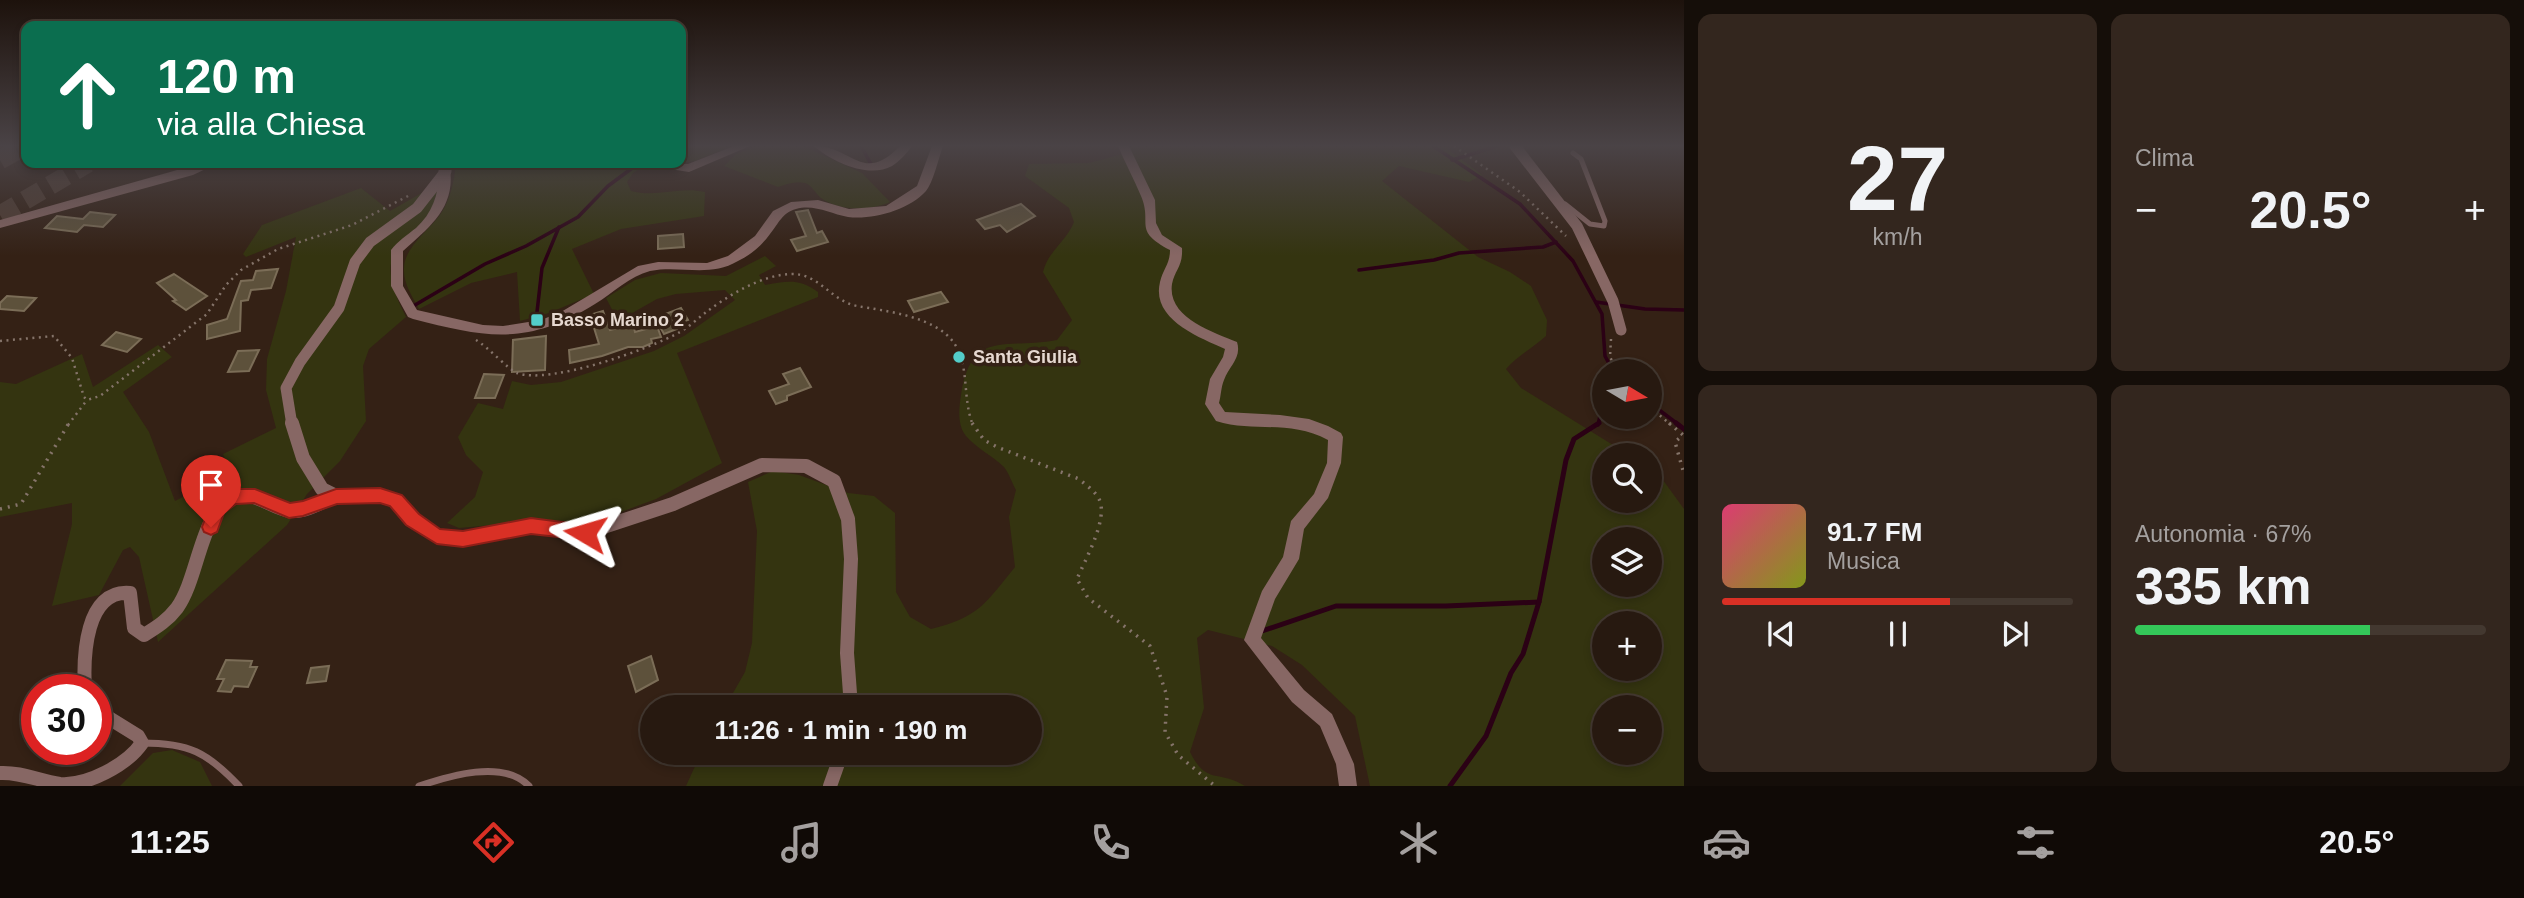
<!DOCTYPE html>
<html lang="it">
<head>
<meta charset="utf-8">
<style>
	:root { --surface:#271910; --page:#33261e; --text:#f1f3f6; --muted:#a4a09f; --line:#433830; --accent:#d93025 }
	body { margin:0; font-family:Helvetica,sans-serif; background:var(--page); color:var(--text); height:100vh; display:flex; flex-direction:column; font-size:26px; white-space:nowrap }
	* { box-sizing:border-box; margin:0 }
	p { font-size:23px; color:var(--muted) }
	.icon { flex:none; width:38px; height:38px; fill:none; stroke:currentColor; stroke-width:2; stroke-linecap:round; stroke-linejoin:round }
	.map { position:relative; flex:1; overflow:hidden }
	.side { display:flex; flex-direction:column; gap:14px; padding:14px; background:#150e09; width:840px }
	.side>* { flex:none }
	.top-card { position:absolute; left:21px; top:21px; width:665px; height:147px; border-radius:14px; box-shadow:0 4px 10px #0003,0 0 0 2px var(--line); background:#0b6e4f; color:#fff; overflow:hidden }
	.needle { width:46px; rotate:100deg }
	.tools { position:absolute; left:1592px; top:359px; display:grid; gap:14px }
	.tools a { display:grid; place-items:center; width:70px; height:70px; border-radius:50%; background:var(--surface); box-shadow:0 4px 10px #0003,0 0 0 2px var(--line); font-size:35px }
	.speed { position:absolute; left:21px; top:674px; display:flex; gap:14px; font-size:35px; font-weight:700; text-align:center }
	.speed>* { display:grid; place-content:center; width:91px; height:91px; border-radius:50%; background:var(--surface); box-shadow:0 4px 10px #0003,0 0 0 2px var(--line); line-height:1 }
	.speed .limit { border:10px solid #d22; background:#fff; color:#111 }
	.pin { position:absolute; display:grid; place-items:center; width:60px; height:60px; color:#fff; margin:-72px -30px; border-radius:50% 50% 50% 0; rotate:-45deg; box-shadow:0 0 7px #0007 }
	.pin .icon { rotate:45deg }
	.me { position:absolute; width:77px; margin:-38px; rotate:277deg; stroke-linejoin:round; filter:drop-shadow(0 0 5px #0008) }
	.turn { display:flex; align-items:center; gap:24px; height:147px; padding:0 21px; font-size:32px }
	.turn .icon { width:91px; height:91px; stroke-width:2.5 }
	.turn b { display:block; font-size:49px; line-height:60px }
	.big { font-size:52px; font-weight:700; line-height:1.1 }
	.side .card { flex:1; display:flex; flex-direction:column; justify-content:center; gap:10px; min-width:0; padding:0 24px; border-radius:14px; background:var(--page) }
	.side .dial { align-items:center; gap:0 }
	.dial b { font-size:91px; line-height:1 }
	.song { display:flex; align-items:center; gap:21px }
	.cover { width:84px; height:84px; border-radius:10px; background:linear-gradient(135deg,hsl(340 70% 55%),hsl(70 70% 35%)) }
	.played { height:7px; border-radius:4px; background:linear-gradient(90deg,var(--accent) 65%,var(--line) 65%) }
	.keys { display:flex; justify-content:space-around; direction:ltr }
	.heat { display:flex; justify-content:space-between; align-items:center; font-size:38px; direction:ltr }
	.charge { height:10px; border-radius:5px; background:linear-gradient(90deg,#34c759 67%,var(--line) 0) }
	.side .tiles { flex:1; display:grid; gap:14px; grid-template-columns:repeat(2,1fr) }
	.trip { position:absolute; left:640px; top:695px; width:402px; height:70px; border-radius:35px; background:var(--surface); box-shadow:0 4px 10px #0003,0 0 0 2px var(--line); font-weight:700; line-height:70px; text-align:center }
	.menu { display:flex; height:112px; justify-content:space-around; align-items:center; background:#100a06; color:var(--muted) }
	.menu .icon { width:49px; height:49px }
	.menu .current { color:var(--accent) }
	.menu b { font-size:32px; color:var(--text) }
	main { display:flex; flex:1; min-height:0 }
	.map>svg:first-child { display:block }
</style>
</head>
<body>
<main>
<div class="map">
<svg width="1684" height="786" viewBox="0 0 1684 786">
	<rect width="100%" height="100%" fill="#342115"/>
	<g fill="#343410" fill-rule="evenodd">
		<polygon points="681,146 732,146 695,161 681,163"/>
		<path d="M 757,146 L 803,146 L 862,173 L 890,202 C 870,211 839,211 821,198 C 815,193 812,185 805,183 C 796,181 787,184 778,187 L 724,166 L 736,154 Z"/>
		<path d="M 1127,146 L 1444,146 L 1482,175 L 1469,182 L 1399,166 L 1382,181 L 1478,257 L 1510,272 L 1531,286 L 1547,320 L 1546,336 C 1533,348 1518,355 1506,369 L 1521,388 L 1629,455 L 1605,455 L 1605,500 L 1650,500 L 1650,470 L 1660,476 L 1684,509 L 1684,786 L 1370,786 L 1355,716 L 1302,665 L 1272,646 L 1208,630 L 1197,638 L 1204,708 L 1190,752 C 1207,786 1218,769 1245,786 L 686,786 L 701,753 L 1031,752 L 1031,707 L 725,707 L 745,672 L 752,643 L 757,531 L 748,482 L 773,471 L 799,475 L 848,493 L 874,496 L 895,513 L 896,592 L 910,617 L 931,629 C 979,617 985,604 1015,567 L 1009,517 L 1016,490 C 1012,483 1009,473 1004,467 C 993,456 976,448 966,436 C 957,425 959,408 961,395 C 971,328 1006,350 1057,340 L 1072,320 L 1043,272 C 1048,251 1066,242 1074,222 L 1069,208 L 1025,176 L 1029,164 L 1089,163 L 1123,154 ZM 1605,539 L 1650,539 L 1650,584 L 1605,584 ZM 1605,623 L 1650,623 L 1650,668 L 1605,668 ZM 1605,707 L 1650,707 L 1650,752 L 1605,752 Z"/>
		<path d="M 456,163 L 649,163 L 633,173 L 627,182 L 631,191 C 657,198 679,186 705,192 L 704,216 L 621,229 L 572,249 L 594,294 L 549,313 L 520,321 L 517,272 L 471,283 L 419,309 C 412,296 403,283 404,268 C 404,248 429,230 440,215 C 451,199 454,181 456,163 Z"/>
		<path d="M 441,182 C 427,254 361,230 406,317 L 369,349 L 363,366 L 366,421 L 340,461 L 307,494 L 287,525 L 158,642 L 139,557 L 130,547 L 123,550 L 99,595 L 52,606 L 72,524 L 72,503 L 0,517 L 0,382 L 16,384 L 82,354 L 93,387 L 158,345 L 172,357 L 123,392 L 149,432 L 175,501 L 230,473 L 223,454 L 276,428 L 266,390 L 267,359 L 286,291 L 296,237 L 246,257 L 243,254 L 262,225 L 361,188 L 390,211 Z"/>
		<path d="M 765,256 L 776,266 L 759,275 L 765,285 C 786,281 800,278 818,292 L 818,297 L 677,353 L 722,463 L 656,499 L 594,522 L 526,522 L 459,528 L 447,523 L 475,497 L 483,472 L 466,455 L 458,437 L 478,403 L 503,409 L 512,381 L 531,385 L 561,382 L 654,351 L 684,336 L 735,300 L 725,290 L 676,294 L 657,299 L 618,321 L 606,298 L 635,280 L 661,273 L 726,276 Z"/>
		<polygon points="172,750 200,762 212,786 120,786 153,753"/>
	</g>
	<g fill="none" stroke-linecap="round" stroke-linejoin="round">
		<g stroke="#2b0115" stroke-width="3.5">
			<polyline points="861,146 871,164"/>
			<polyline points="1433,146 1520,204 1573,261 1602,314 1605,356 1613,371"/>
			<polyline points="1452,160 1498,146"/>
			<polyline points="1359,270 1434,260 1459,253 1543,247 1556,242"/>
			<polyline points="1596,302 1645,309 1684,310"/>
			<polyline points="415,305 485,264 526,246 578,217 608,186 639,163"/>
			<polyline points="537,312 542,268 559,227"/>
			<polyline points="1650,403 1679,425"/>
			<polyline points="1598,425 1605,392"/>
		</g>
		<g stroke="#2b0115" stroke-width="5">
			<polyline points="1676,423 1684,429"/>
			<polyline points="1259,632 1336,606 1446,606 1539,602"/>
			<polyline points="1450,786 1486,736 1511,673 1523,654 1539,602 1566,460 1574,439 1599,423"/>
		</g>
	</g>
	<g fill="#5d513b" stroke="#7b6d57" stroke-width="2">
		<polygon points="1021,204 1035,216 1007,232 1000,225 985,229 977,220"/>
		<polygon points="808,210 817,233 822,231 828,242 797,251 791,240 806,236 796,212"/>
		<polygon points="90,212 115,215 103,227 84,225 77,232 45,228 57,216 83,219"/>
		<polygon points="683,234 684,247 658,249 658,236"/>
		<polygon points="278,269 271,288 251,290 248,300 241,301 240,331 207,339 207,325 227,319 241,281 253,280 256,271"/>
		<polygon points="174,274 207,296 186,310 173,301 176,300 157,283"/>
		<polygon points="941,292 948,302 914,312 908,301"/>
		<polygon points="7,296 36,298 24,311 0,309 0,303"/>
		<polygon points="681,308 688,320 675,324 677,329 664,334 655,318"/>
		<polygon points="603,311 610,330 633,324 635,332 657,326 661,337 651,339 652,343 643,347 628,347 602,356 570,363 569,350 599,344 590,315"/>
		<polygon points="116,332 141,339 127,352 102,345"/>
		<polygon points="546,336 545,370 512,372 513,340"/>
		<polygon points="259,350 249,371 228,372 238,351"/>
		<polygon points="800,368 811,387 787,396 787,400 776,404 769,391 789,384 783,374"/>
		<polygon points="484,374 504,375 495,398 475,398"/>
		<polygon points="651,656 658,680 636,692 628,666"/>
		<polygon points="226,660 252,661 250,667 257,667 248,687 234,686 231,692 218,691 224,679 217,679"/>
		<polygon points="329,666 326,681 307,683 311,668"/>
	</g>
	<g fill="none" stroke-linecap="round" stroke-linejoin="round">
		<g stroke="#4f3c31" stroke-width="19" stroke-dasharray="19 10" stroke-linecap="butt">
			<polyline points="0,160 25,146"/>
			<polyline points="0,215 88,163"/>
		</g>
		<g stroke="#85746a" stroke-width="2.5" stroke-dasharray="2 4.5" stroke-linecap="butt">
			<polyline points="1454,146 1520,192 1566,236"/>
			<polyline points="1611,339 1610,357 1618,371"/>
			<path d="M 476,340 C 488,347 509,370 517,373 C 549,385 650,349 680,332 C 689,327 697,319 705,313 C 729,295 761,275 791,274 C 819,273 831,301 857,306 C 885,311 935,316 954,343 C 970,366 962,399 973,425"/>
			<polyline points="0,341 54,336 72,358 84,397 87,400 100,396 207,314 226,285 241,270 278,249 352,225 412,194"/>
			<polyline points="1650,407 1671,425"/>
			<polyline points="68,425 87,400"/>
		</g>
		<g stroke="#85746a" stroke-width="3.5" stroke-dasharray="2 6" stroke-linecap="butt">
			<path d="M 972,423 L 984,440 L 997,447 L 1079,479 C 1086,485 1094,490 1099,499 C 1109,518 1085,560 1077,579 L 1088,598 L 1150,646 L 1167,696 L 1165,732 L 1178,755 L 1215,786"/>
			<polyline points="1669,423 1683,435 1675,442 1684,474"/>
			<polyline points="0,509 21,504 69,423"/>
		</g>
		<polyline stroke="#876764" stroke-width="5" points="1565,204 1590,224 1604,226 1605,221 1581,159 1573,153"/>
		<g stroke="#876764" stroke-width="7">
			<path d="M 142,743 C 189,743 207,752 239,786"/>
			<path d="M 419,786 C 449,776 503,759 529,786"/>
		</g>
		<g stroke="#876764" stroke-width="11">
			<polyline points="1515,146 1577,226 1613,301 1621,330"/>
			<polyline points="292,425 286,388 300,362 339,308 355,262 370,242 417,208 446,171"/>
		</g>
		<g stroke="#876764" stroke-width="14">
			<polyline points="292,423 303,458 322,489 336,496 380,496 396,501 412,520 437,536 463,539 531,526 585,533 673,504 762,465 806,466 834,481 848,519 851,559 847,653 851,707"/>
			<path d="M 85,690 C 83,657 85,589 130,593 L 134,628 L 144,635 C 157,627 168,620 177,608 C 198,579 200,517 230,499 C 250,486 271,509 291,511 C 306,512 322,502 336,496"/>
			<path d="M 0,773 C 22,772 39,781 60,784 C 87,786 127,765 142,743 L 138,736 L 96,710"/>
			<polyline points="830,786 842,752"/>
		</g>
		<g fill="#876764" fill-rule="evenodd">
			<polygon points="734,146 750,146 689,172 657,167 651,163 688,164"/>
			<path d="M 814,146 C 853,146 862,185 900,146 L 912,146 C 907,153 900,161 892,166 C 869,179 832,162 814,146 Z"/>
			<path d="M 932,146 L 943,146 C 939,157 933,183 926,191 C 909,210 873,220 848,217 C 830,214 815,204 796,209 C 782,213 779,223 770,234 C 762,245 751,255 738,261 C 709,278 681,265 650,271 C 630,276 613,293 595,304 C 527,346 487,338 413,319 L 408,317 L 391,286 L 391,250 C 398,241 407,235 416,228 C 435,211 441,187 438,163 L 449,163 C 458,206 431,226 403,251 L 403,286 L 417,310 L 483,325 L 503,326 L 541,320 L 561,312 L 638,266 L 658,262 L 707,263 L 728,256 L 755,236 L 773,211 L 791,202 L 818,200 L 849,209 L 886,206 L 917,186 Z"/>
			<path d="M 1118,146 L 1129,146 L 1155,200 L 1156,223 L 1162,235 L 1182,248 C 1183,267 1175,269 1172,284 C 1167,318 1213,332 1237,342 C 1242,358 1229,366 1224,380 C 1221,387 1221,396 1219,403 L 1225,412 L 1280,415 L 1309,419 L 1328,426 L 1341,433 L 1343,437 L 1341,463 L 1328,498 L 1304,529 L 1299,559 L 1275,599 L 1261,638 L 1304,690 L 1332,714 L 1354,764 L 1357,786 L 1339,786 L 1336,764 L 1320,726 L 1292,702 L 1244,640 L 1262,591 L 1283,557 L 1291,521 L 1314,494 L 1327,463 L 1328,440 C 1289,419 1254,433 1216,421 L 1205,404 L 1210,379 L 1223,357 L 1225,349 C 1198,337 1151,319 1160,282 C 1163,269 1170,264 1170,250 C 1132,230 1153,224 1141,196 C 1134,179 1125,163 1118,146 Z"/>
			<polygon points="202,163 218,163 193,175 0,228 0,220"/>
		</g>
	</g>
	<linearGradient id="sky" x2="0" y2="1"><stop stop-color="#1d120c"/><stop offset="0.57" stop-color="#4a4346"/><stop offset="1" stop-color="#4a4346" stop-opacity="0"/></linearGradient>
	<rect width="1684" height="256" fill="url(#sky)"/>
	<polygon fill="#d93025" stroke="#8d1f18" stroke-width="2" points="380,488 402,495 419,514 440,529 463,531 531,518 585,525 592,527 594,533 592,538 585,540 531,534 463,547 437,544 406,525 390,506 380,503 337,504 303,516 289,518 254,503 236,504 224,513 217,532 211,535 204,532 202,527 211,503 232,489 255,489 290,503 303,501 336,489"/>
	<g fill="#53cdc9" stroke="#342115" stroke-width="2.5">
		<rect x="530" y="313" width="14" height="14" rx="3.5"/>
		<circle cx="959" cy="357" r="7"/>
	</g>
	<g text-anchor="middle" stroke-width="7" stroke-linejoin="round" paint-order="stroke">
		<g font-size="18" font-weight="bold" fill="#e6d8d0" stroke="#342115" text-anchor="start">
			<text x="551" y="326">Basso Marino 2</text>
			<text x="973" y="363">Santa Giulia</text>
		</g>
	</g>
</svg>
<div class="tools">
<a><svg class="needle" viewBox="-14 -14 28 28"><path d="M0-13l5 13h-10z" fill="#e53935"/><path d="M0 13l5-13h-10z" fill="#a4a09f"/></svg></a>
<a><svg class="icon" aria-label="search" viewBox="0 0 24 24"><circle cx="10" cy="10" r="6"/><path d="M15 15l6 6"/></svg></a>
<a><svg class="icon" aria-label="layers" viewBox="0 0 24 24"><path d="M12 4l9 5-9 5-9-5zM3 14l9 5 9-5"/></svg></a>
<a>+</a>
<a>−</a>
</div>
<div class="speed"><div class="limit">30</div></div>
<div class="pin" style="left:211px;top:527px;background:#d93025"><svg class="icon" aria-label="arrive" viewBox="0 0 24 24"><path d="M6 21V4h12l-3 4 3 4H6"/></svg></div>
<svg class="me" style="left:585px;top:533px" viewBox="-20 -20 40 40"><path d="M0-17L14 15 0 8-14 15z" fill="#d93025" stroke="#fff" stroke-width="4"/></svg>
<div class="trip">11:26 · 1 min · 190 m</div>
<div class="top-card">
<div class="turn"><svg class="icon" aria-label="ahead" viewBox="0 0 24 24"><path d="M12 20V5M6 11l6-6 6 6"/></svg><div><b>120 m</b>via alla Chiesa</div></div>
</div>
</div>
<section class="side">
<div class="tiles">
<div class="card dial"><b>27</b><p>km/h</p></div>
<div class="card"><p>Clima</p>
<div class="heat"><a>−</a><b class="big">20.5°</b><a>+</a></div>
</div>
<div class="card">
<div class="song"><i class="cover"></i><div><b>91.7 FM</b><p>Musica</p></div></div>
<div class="played"></div>
<div class="keys"><svg class="icon" aria-label="previous" viewBox="0 0 24 24"><path d="M18 5L8 12l10 7zM5 5v14"/></svg><svg class="icon" aria-label="pause" viewBox="0 0 24 24"><path d="M8 5v14M16 5v14"/></svg><svg class="icon" aria-label="next" viewBox="0 0 24 24"><path d="M6 5l10 7-10 7zM19 5v14"/></svg></div>
</div>
<div class="card"><p>Autonomia · 67%</p><b class="big">335 km</b><div class="charge"></div></div>
</div>
</section>
</main>
<nav class="menu">
<b>11:25</b>
<svg class="icon current" aria-label="directions" viewBox="0 0 24 24"><path d="M12 3l9 9-9 9-9-9zM9 14v-3h6M13 9l2 2-2 2"/></svg>
<svg class="icon" aria-label="music" viewBox="0 0 24 24"><path d="M9 18V5l10-2v13"/><circle cx="6" cy="18" r="3"/><circle cx="16" cy="16" r="3"/></svg>
<svg class="icon" aria-label="phone" viewBox="0 0 24 24"><path d="M5 4h4l2 5-3 2q2 4 5 5l2-3 5 2v4C11 20 4 13 5 4z"/></svg>
<svg class="icon" aria-label="climate" viewBox="0 0 24 24"><path d="M12 3v18M4 7l16 10M4 17L20 7"/></svg>
<svg class="icon" aria-label="car" viewBox="0 0 24 24"><path d="M5 17H2v-5l4-1 3-4h7l3 4 3 1v5h-3M9 17h6M6 11h13"/><circle cx="7" cy="17" r="2"/><circle cx="17" cy="17" r="2"/></svg>
<svg class="icon" aria-label="filters" viewBox="0 0 24 24"><path d="M4 7h16M4 17h16"/><circle cx="9" cy="7" r="2"/><circle cx="15" cy="17" r="2"/></svg>
<b>20.5°</b>
</nav>
</body>
</html>
